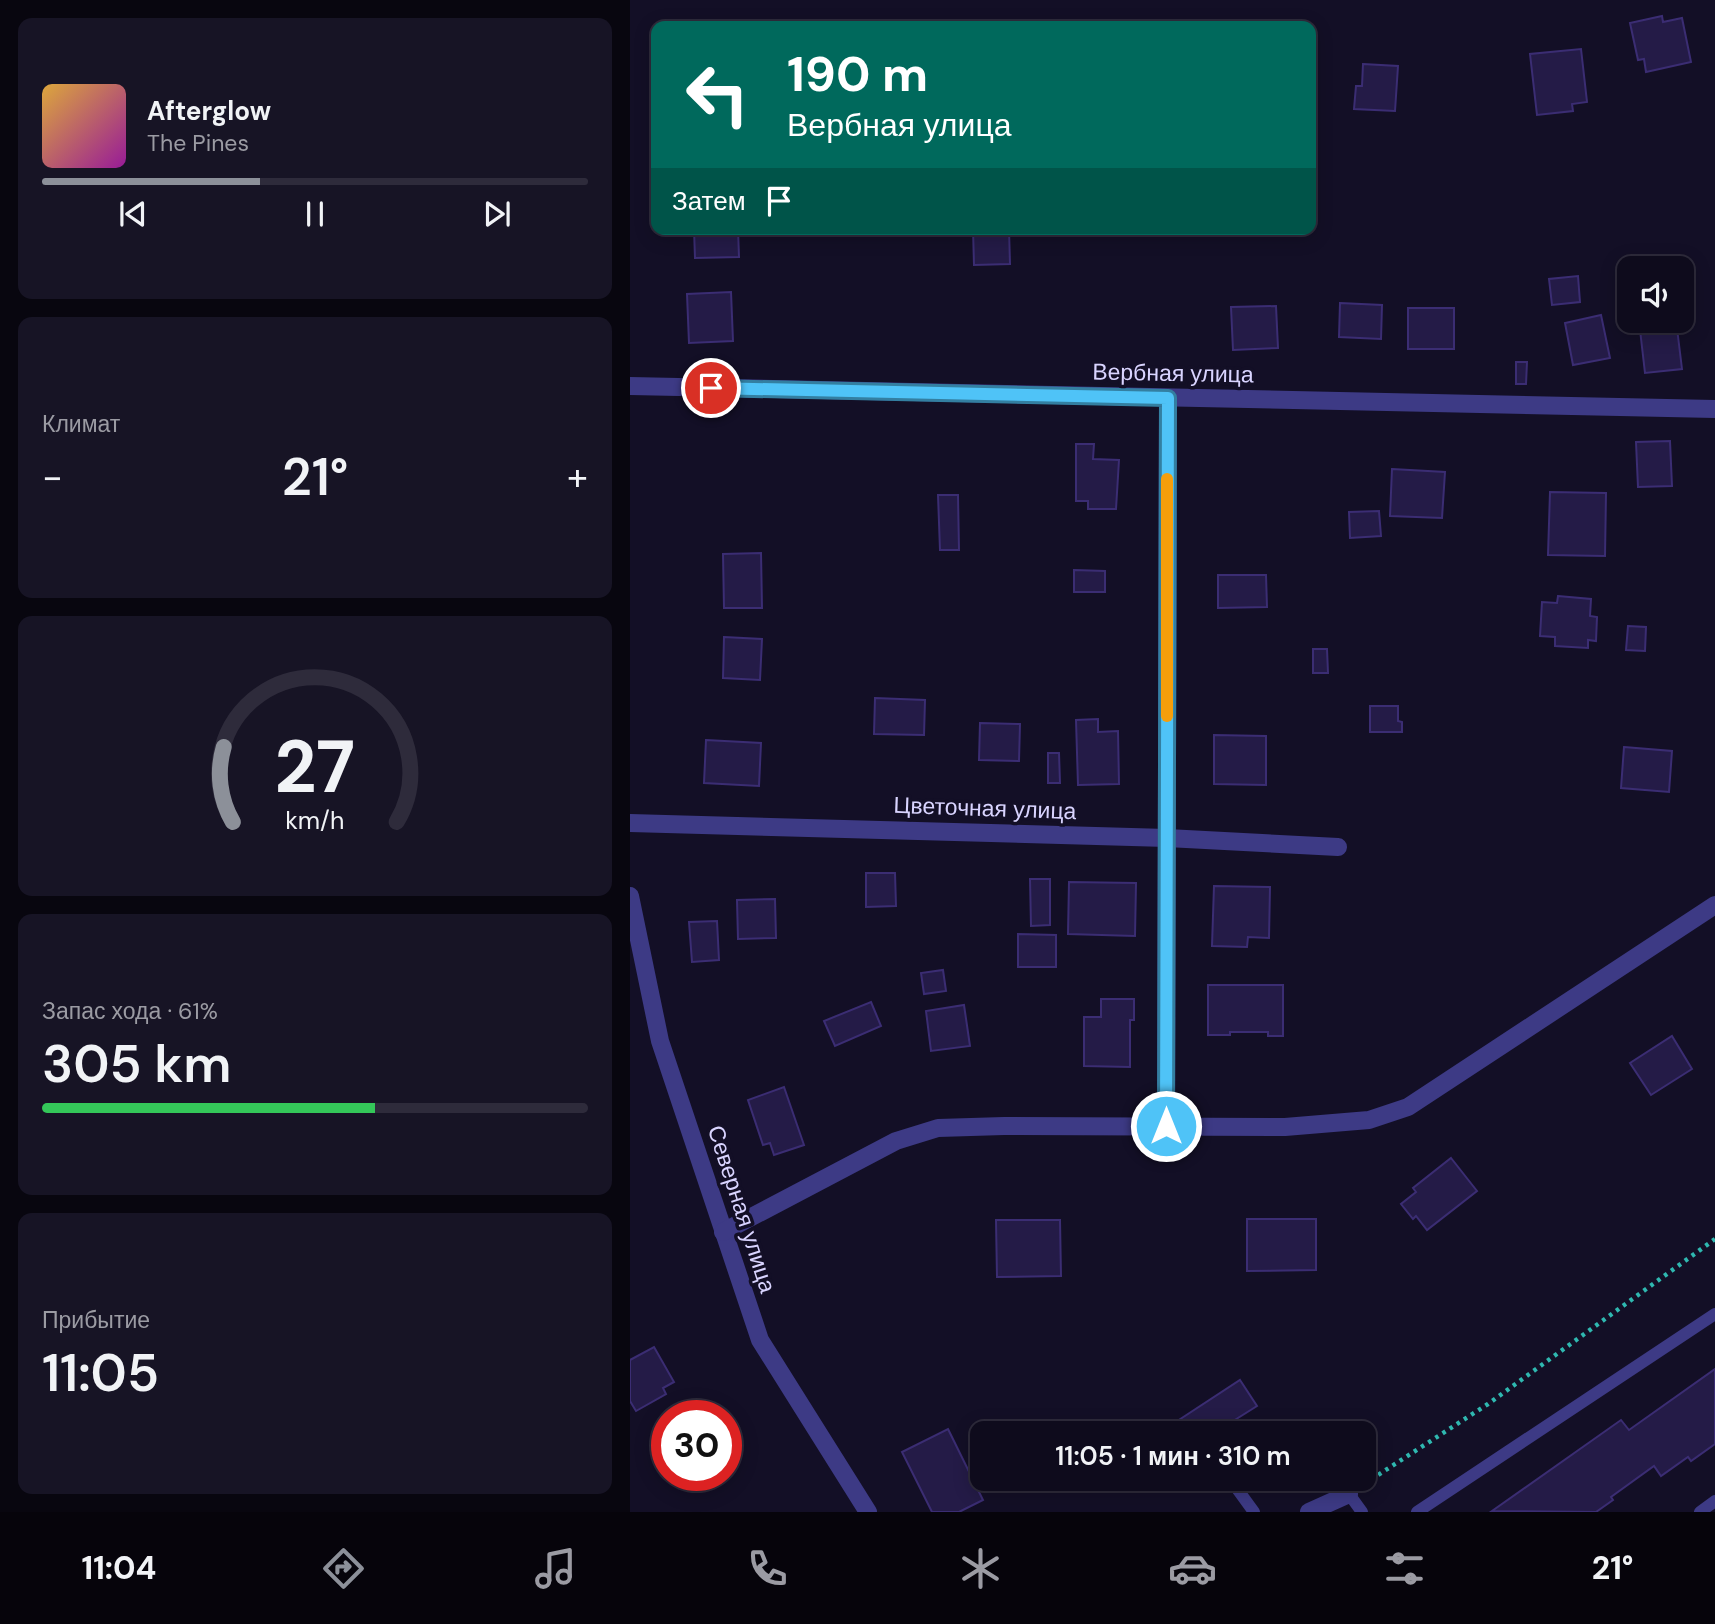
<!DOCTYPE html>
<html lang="ru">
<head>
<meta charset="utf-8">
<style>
	:root { --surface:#0e0b1c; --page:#171425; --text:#f1f3f6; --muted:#9b9ba3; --line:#2e2b3b; --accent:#8c9099 }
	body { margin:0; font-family:"DM Sans",sans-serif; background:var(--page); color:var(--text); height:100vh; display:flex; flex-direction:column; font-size:26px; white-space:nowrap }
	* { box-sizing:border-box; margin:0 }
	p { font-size:23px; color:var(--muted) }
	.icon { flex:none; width:38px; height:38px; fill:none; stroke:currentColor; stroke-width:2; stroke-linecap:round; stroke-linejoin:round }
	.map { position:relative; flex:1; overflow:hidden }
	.sheet { display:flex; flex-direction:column; gap:18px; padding:18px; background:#08060f; width:630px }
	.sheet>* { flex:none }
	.hud { position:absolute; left:21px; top:21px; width:665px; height:214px; border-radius:14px; box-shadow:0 4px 18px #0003,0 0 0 2px var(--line); background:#00695c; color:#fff; overflow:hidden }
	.fabs { position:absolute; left:987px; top:256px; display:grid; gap:14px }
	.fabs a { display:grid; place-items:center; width:77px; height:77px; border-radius:14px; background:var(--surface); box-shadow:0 4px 18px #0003,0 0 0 2px var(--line); font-size:35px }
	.speed { position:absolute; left:21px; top:1400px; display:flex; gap:14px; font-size:35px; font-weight:700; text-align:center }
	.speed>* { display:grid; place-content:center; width:91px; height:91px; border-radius:50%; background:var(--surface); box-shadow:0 4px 18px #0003,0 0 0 2px var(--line); line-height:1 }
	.speed .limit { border:10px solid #d22; background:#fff; color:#111 }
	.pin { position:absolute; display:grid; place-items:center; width:60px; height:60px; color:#fff; margin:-30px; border:4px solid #fff; border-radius:50%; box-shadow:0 2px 7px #0007 }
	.me { position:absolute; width:77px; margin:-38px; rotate:0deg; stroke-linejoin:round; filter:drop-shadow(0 0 5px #0008) }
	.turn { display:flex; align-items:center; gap:24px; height:147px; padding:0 21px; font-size:32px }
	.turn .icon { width:91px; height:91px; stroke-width:2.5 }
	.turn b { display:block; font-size:49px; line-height:60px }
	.then { display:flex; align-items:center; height:66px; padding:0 21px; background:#0003; gap:14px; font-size:26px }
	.big { font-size:52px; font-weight:600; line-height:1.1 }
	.sheet .widget { flex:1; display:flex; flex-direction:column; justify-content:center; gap:10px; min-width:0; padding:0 24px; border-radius:14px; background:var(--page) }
	.sheet .dial { align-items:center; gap:0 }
	.dial svg { height:182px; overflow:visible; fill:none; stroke:var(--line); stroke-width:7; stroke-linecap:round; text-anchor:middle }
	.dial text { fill:var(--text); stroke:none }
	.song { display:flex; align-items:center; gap:21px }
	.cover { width:84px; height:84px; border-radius:10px; background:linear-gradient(135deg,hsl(40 70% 55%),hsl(300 70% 35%)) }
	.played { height:7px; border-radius:4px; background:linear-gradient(90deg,var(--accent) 40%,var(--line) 40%) }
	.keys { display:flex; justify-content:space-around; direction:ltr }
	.heat { display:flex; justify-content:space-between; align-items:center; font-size:38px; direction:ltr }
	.charge { height:10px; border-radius:5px; background:linear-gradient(90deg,#34c759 61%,var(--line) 0) }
	.trip { position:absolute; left:340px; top:1421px; width:406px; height:70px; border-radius:14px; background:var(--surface); box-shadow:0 4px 18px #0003,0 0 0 2px var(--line); font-weight:600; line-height:70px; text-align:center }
	.tabs { display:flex; height:112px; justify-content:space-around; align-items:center; background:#06040b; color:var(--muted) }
	.tabs .icon { width:49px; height:49px }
	.tabs .current { color:var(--accent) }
	.tabs b { font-size:32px; color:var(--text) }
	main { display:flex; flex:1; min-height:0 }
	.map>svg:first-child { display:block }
</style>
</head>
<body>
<main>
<section class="sheet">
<div class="widget">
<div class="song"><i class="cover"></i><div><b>Afterglow</b><p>The Pines</p></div></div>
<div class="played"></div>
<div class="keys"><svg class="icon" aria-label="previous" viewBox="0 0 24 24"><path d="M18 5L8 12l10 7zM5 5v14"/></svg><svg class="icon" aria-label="pause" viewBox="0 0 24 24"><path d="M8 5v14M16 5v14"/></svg><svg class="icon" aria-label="next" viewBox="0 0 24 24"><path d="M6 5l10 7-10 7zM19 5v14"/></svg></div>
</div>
<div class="widget"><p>Климат</p>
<div class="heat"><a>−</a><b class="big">21°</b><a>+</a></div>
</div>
<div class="widget dial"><svg viewBox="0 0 100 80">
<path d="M14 69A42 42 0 1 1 86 69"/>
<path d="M14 69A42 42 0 0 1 10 36" stroke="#8c9099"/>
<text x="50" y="56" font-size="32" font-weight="700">27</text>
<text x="50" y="72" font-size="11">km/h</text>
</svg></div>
<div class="widget"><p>Запас хода · 61%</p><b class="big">305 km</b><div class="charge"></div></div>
<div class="widget"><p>Прибытие</p><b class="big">11:05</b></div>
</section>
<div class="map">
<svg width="1085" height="1512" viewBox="0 0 1085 1512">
	<rect width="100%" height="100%" fill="#130f26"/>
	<g fill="#241b47" stroke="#3b2d73" stroke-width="2">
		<polygon points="1032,16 1033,22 1052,18 1061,62 1016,72 1014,59 1008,60 1000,23"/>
		<polygon points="951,49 957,102 942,104 943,111 907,115 900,54"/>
		<polygon points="733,64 768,66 765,111 724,109 726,86 732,86"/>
		<polygon points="64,229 108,229 109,257 65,258"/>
		<polygon points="343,229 379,229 380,264 344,265"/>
		<polygon points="948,276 950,302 922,305 919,279"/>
		<polygon points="101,292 103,341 59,343 57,294"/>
		<polygon points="710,303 752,305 751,339 709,337"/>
		<polygon points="646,306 648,348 603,350 601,307"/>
		<rect x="778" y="308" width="46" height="41"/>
		<polygon points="971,315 980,358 943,365 935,323"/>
		<polygon points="1046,320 1052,369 1015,373 1009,321"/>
		<polygon points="886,362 897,362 896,384 886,384"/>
		<polygon points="1040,441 1042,486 1008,487 1006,442"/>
		<polygon points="446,444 464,444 463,459 489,460 486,509 458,509 458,501 446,501"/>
		<polygon points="762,469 815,472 812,518 760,516"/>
		<polygon points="920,492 976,493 975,556 918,555"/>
		<polygon points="308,495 328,495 329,550 310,550"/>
		<polygon points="749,511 751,536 720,538 719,512"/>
		<polygon points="131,553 132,608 94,608 93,554"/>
		<polygon points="444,570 475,571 475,592 444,592"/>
		<polygon points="588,575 636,575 637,607 588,608"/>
		<polygon points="928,596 961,599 960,616 967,617 966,641 958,640 958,648 925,646 925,637 910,636 912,602 927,603"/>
		<polygon points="998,626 1016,627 1015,651 996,650"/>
		<polygon points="94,637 132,639 130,680 93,678"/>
		<polygon points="683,649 697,649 698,673 683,673"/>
		<polygon points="245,698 295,700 294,735 244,734"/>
		<polygon points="740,706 768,706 768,721 772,722 772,732 740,732"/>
		<polygon points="468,719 468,732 488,731 489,784 448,785 446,720"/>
		<polygon points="350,723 390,724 389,761 349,760"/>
		<polygon points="584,735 636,736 636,785 584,784"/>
		<polygon points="76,740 131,743 129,786 74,783"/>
		<polygon points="994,747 1042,751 1039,792 991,788"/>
		<polygon points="418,753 429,753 430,783 418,783"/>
		<polygon points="236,873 265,873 266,906 236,907"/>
		<polygon points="400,879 420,879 420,925 401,926"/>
		<polygon points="439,882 506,883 505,936 438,934"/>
		<polygon points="584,886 640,887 639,938 618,937 617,947 582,946"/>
		<polygon points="145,899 146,938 108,939 107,900"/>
		<polygon points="87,921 89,960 62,962 59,922"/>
		<polygon points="388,934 426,935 426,967 388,967"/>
		<polygon points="313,970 316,991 294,994 291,973"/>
		<polygon points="578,985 653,985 653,1036 638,1036 638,1032 600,1032 600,1035 578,1035"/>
		<polygon points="471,999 504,999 504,1020 500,1020 500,1067 454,1066 454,1017 471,1017"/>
		<polygon points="241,1002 251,1026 205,1046 194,1021"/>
		<polygon points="334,1005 340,1046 301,1051 296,1011"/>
		<polygon points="1042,1036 1062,1069 1021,1095 1000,1063"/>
		<polygon points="154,1087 174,1145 144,1155 140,1143 133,1145 118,1100"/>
		<polygon points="821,1158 847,1191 797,1230 786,1216 783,1219 771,1204 786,1192 783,1188"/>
		<polygon points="617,1219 686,1219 686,1270 617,1271"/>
		<polygon points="366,1220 430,1220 431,1276 367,1277"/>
		<polygon points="24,1347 44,1382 33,1388 36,1394 6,1411 0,1401 0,1360"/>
		<polygon points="1085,1369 1085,1444 1061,1461 1058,1457 1031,1476 1024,1466 981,1497 983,1500 966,1512 862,1511 991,1420 999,1430"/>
		<polygon points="610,1380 627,1406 584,1433 533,1433 532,1431"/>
		<polygon points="318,1429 353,1500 329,1512 302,1512 272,1452"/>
	</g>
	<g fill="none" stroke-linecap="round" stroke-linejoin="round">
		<polyline stroke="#2fb8b0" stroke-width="4.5" stroke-dasharray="3.5 5" stroke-linecap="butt" points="734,1484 858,1404 1085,1239"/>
		<g stroke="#3d3a85" stroke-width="12">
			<polyline points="600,1479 624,1512"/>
			<polyline points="719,1494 732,1512"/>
			<polyline points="787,1512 1085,1314"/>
			<polyline points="1070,1512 1085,1501"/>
		</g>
		<g stroke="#3d3a85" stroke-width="18">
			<polyline points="0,386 1085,409"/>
			<polyline points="0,823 537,838 708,847"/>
			<polyline points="0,896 30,1041 130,1340 238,1512"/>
			<polyline points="536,1126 538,398"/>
			<polyline points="93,1232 266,1141 308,1128 374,1126 655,1127 739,1120 778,1107 1085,905"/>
			<polyline points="679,1512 719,1494"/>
		</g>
	</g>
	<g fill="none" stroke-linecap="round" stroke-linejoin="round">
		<g stroke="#337fa1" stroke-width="18">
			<polyline id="route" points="81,388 538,398 536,1126"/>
		</g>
		<use href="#route" stroke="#4fc3f7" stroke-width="12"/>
		<polyline stroke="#f59e0b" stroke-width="12" points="537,716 537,479"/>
	</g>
	<g text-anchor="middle" stroke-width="7" stroke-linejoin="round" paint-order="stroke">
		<g font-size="23" fill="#d9d4ff" stroke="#130f26">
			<text transform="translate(543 373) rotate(1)" y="8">Вербная улица</text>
			<text transform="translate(355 808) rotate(2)" y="8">Цветочная улица</text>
			<text transform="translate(112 1209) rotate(72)" y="8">Северная улица</text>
		</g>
	</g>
</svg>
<div class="fabs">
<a><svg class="icon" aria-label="sound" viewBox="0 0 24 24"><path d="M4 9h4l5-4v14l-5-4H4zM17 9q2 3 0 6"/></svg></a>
</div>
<div class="speed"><div class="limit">30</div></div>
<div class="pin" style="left:81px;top:388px;background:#d93025"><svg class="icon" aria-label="arrive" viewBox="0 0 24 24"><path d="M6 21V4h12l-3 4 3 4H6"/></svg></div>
<svg class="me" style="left:536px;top:1126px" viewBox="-20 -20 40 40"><circle r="17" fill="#4fc3f7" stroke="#fff" stroke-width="3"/><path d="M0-11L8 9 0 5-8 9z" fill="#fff"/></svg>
<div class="trip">11:05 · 1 мин · 310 m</div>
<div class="hud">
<div class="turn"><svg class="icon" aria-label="left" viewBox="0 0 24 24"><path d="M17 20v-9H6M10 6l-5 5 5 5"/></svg><div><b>190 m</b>Вербная улица</div></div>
<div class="then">Затем<svg class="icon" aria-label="arrive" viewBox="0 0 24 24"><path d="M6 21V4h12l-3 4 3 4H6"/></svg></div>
</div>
</div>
</main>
<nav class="tabs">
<b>11:04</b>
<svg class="icon current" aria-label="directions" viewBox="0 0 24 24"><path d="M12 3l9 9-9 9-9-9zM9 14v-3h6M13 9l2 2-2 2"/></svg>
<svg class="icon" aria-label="music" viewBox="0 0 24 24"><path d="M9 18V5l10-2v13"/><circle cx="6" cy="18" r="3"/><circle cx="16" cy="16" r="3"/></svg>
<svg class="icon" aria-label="phone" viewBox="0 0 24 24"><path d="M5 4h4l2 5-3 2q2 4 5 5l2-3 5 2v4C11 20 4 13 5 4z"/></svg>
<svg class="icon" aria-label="climate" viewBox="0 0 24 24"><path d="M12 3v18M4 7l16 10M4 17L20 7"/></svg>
<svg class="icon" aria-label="car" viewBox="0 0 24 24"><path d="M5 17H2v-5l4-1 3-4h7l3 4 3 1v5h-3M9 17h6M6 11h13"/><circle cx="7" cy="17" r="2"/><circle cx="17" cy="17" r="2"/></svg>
<svg class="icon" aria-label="filters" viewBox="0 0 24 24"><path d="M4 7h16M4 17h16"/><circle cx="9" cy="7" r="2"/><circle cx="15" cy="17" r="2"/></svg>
<b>21°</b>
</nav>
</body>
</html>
